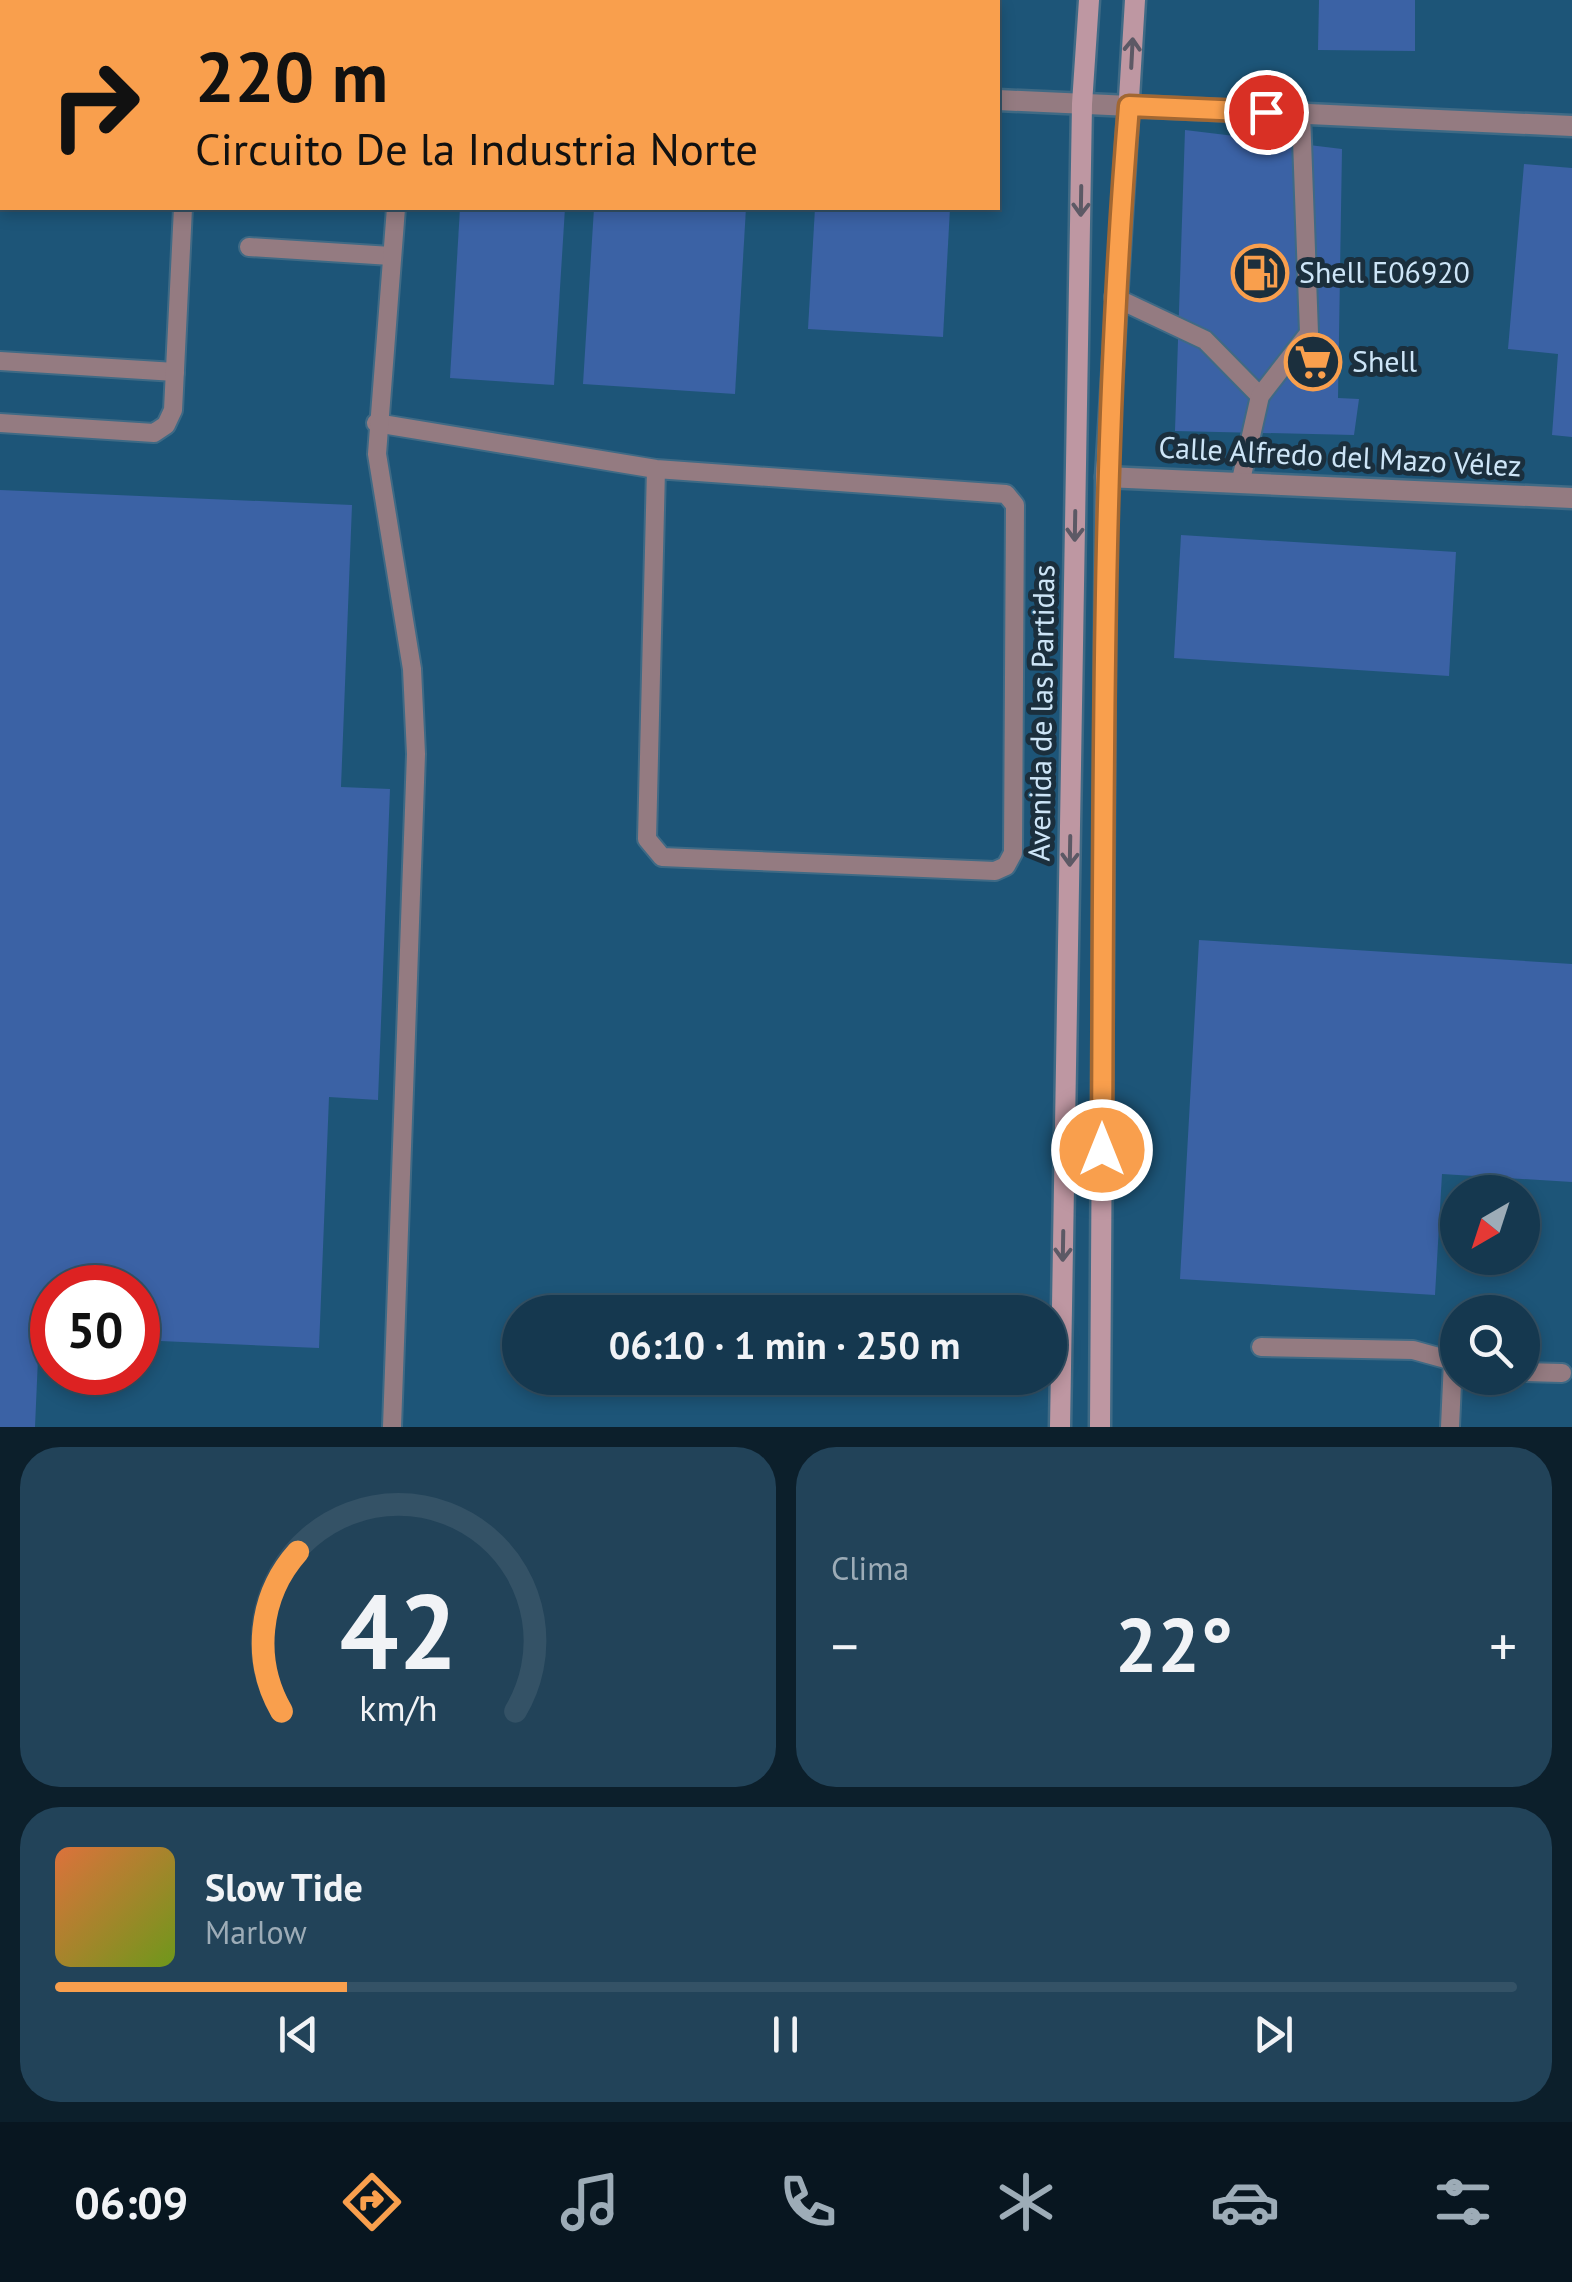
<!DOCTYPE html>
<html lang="es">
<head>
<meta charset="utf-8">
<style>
	:root { --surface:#15384f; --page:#224359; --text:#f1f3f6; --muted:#9dacb7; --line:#345266; --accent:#f99f4d }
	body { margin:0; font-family:"PT Sans",sans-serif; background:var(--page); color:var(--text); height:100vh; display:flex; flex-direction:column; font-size:38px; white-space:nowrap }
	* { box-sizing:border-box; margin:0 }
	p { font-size:32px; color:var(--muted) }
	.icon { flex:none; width:55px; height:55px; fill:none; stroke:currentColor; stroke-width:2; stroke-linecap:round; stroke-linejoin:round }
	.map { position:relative; height:1427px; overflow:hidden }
	.drawer { display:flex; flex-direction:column; gap:20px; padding:20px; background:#0c1f2b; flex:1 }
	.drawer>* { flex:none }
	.guide { position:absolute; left:0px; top:0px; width:1000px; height:210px; box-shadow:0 5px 15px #0003,0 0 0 2px var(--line); background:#f99f4d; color:#111; overflow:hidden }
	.needle { width:65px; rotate:219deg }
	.controls { position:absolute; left:1440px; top:1175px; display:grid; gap:20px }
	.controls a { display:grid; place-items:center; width:100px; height:100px; border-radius:50%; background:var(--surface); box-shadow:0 5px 15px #0003,0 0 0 2px var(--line); font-size:50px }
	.speed { position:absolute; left:30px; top:1265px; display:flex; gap:20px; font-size:50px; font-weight:700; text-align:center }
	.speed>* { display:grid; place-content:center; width:130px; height:130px; border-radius:50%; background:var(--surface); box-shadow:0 5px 15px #0003,0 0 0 2px var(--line); line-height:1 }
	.speed .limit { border:15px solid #d22; background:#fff; color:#111 }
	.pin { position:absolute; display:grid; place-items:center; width:85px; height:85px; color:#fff; margin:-42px; border:5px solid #fff; border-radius:50%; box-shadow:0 2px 10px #0007 }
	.me { position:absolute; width:110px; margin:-55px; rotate:0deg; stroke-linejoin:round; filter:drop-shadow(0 0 8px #0008) }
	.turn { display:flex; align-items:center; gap:35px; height:210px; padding:0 30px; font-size:45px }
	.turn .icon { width:130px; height:130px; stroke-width:2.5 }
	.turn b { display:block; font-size:70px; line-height:85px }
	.big { font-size:75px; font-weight:700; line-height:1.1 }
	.drawer .tile { flex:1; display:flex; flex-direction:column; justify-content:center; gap:15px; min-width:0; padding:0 35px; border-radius:40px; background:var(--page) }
	.drawer .dial { align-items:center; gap:0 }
	.dial svg { height:260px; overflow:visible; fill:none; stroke:var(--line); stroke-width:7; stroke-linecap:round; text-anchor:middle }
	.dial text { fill:var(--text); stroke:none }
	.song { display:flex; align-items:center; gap:30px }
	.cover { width:120px; height:120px; border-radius:15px; background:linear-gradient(135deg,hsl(20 70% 55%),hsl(80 70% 35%)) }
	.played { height:10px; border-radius:5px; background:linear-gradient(90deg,var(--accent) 20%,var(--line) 20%) }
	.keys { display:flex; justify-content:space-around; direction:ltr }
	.heat { display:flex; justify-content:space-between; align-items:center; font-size:55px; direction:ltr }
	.drawer .tiles { flex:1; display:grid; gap:20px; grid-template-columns:1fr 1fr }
	.tile:last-child { grid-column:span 2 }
	.trip { position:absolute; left:502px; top:1295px; width:565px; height:100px; border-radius:50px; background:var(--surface); box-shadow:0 5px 15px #0003,0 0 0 2px var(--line); font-weight:700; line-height:100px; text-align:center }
	.menu { display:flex; height:160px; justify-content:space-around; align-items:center; background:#081620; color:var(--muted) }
	.menu .icon { width:70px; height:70px }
	.menu .selected { color:var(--accent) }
	.menu b { font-size:45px; color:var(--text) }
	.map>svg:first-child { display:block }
</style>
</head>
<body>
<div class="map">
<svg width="1572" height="1427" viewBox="0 0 1572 1427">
	<rect width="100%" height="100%" fill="#1c4b69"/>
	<path fill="#1d5578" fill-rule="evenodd" d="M 0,0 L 1572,0 L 1572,1427 L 0,1427 ZM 2,2 L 998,2 L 998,208 L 2,208 ZM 1458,1192 L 1522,1192 L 1522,1258 L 1458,1258 ZM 52,1288 L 138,1288 L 138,1372 L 52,1372 ZM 520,1312 L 1050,1312 L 1050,1378 L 520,1378 ZM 1458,1312 L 1522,1312 L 1522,1378 L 1458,1378 Z"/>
	<g fill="#3b62a5">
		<polygon points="1319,0 1415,0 1415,51 1318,50"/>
		<polygon points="1185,130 1342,149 1338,398 1359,399 1354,435 1175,431"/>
		<polygon points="1524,164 1572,168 1572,437 1552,435 1558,354 1508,349"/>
		<polygon points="460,208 565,208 554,385 450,378"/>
		<polygon points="594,208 746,208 735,394 583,384"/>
		<polygon points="815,208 950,208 943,337 808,329"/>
		<polygon points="0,490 352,505 341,787 390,789 378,1100 329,1097 319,1348 138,1340 138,1288 52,1288 52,1336 39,1335 35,1427 0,1427"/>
		<polygon points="1181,535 1456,552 1449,676 1174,658"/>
		<polygon points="1199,940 1572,964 1572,1182 1442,1174 1435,1295 1180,1279"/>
	</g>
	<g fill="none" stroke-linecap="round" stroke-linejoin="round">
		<g stroke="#3f6a85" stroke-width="22">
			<g id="service">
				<polyline points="0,105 2,105"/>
				<polyline points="249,247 391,256"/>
				<polyline points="1114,297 1205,340 1260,396"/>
				<polyline points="0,361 175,372"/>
				<polyline points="0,423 154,433 166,425 173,410 183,208"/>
				<polyline points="376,423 656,469 1006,494 1015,505 1013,853 1006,866 995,871 662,857 647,839 656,469"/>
				<polyline points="1241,480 1260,396 1309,333 1301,113"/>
				<polyline points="1261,1347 1413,1350 1453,1361"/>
				<polyline points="1522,1372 1562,1373"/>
				<polyline points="392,1427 416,754 412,669 377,454 396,208"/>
				<polyline points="1450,1427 1453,1361 1458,1361"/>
			</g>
		</g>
		<g stroke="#3f6a85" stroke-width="25">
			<g id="minor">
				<polyline points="0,48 2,48"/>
				<polyline points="998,100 1572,126"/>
				<polyline points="1106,477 1572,498"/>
			</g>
		</g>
		<g stroke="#3f6a85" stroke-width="25">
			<g id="secondary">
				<polyline points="1060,1427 1082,104 1089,0"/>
				<polyline points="1100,1427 1106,477 1135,0"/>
			</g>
		</g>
		<use href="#service" stroke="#947b81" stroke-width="18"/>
		<use href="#minor" stroke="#947b81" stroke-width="20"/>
		<use href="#secondary" stroke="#be97a2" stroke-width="20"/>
	</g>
	<defs><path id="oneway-shaft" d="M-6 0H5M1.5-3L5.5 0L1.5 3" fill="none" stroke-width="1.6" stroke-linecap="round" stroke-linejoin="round" transform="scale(2.5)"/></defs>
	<g stroke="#5c5965">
		<use href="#oneway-shaft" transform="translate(1132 53) rotate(-87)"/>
		<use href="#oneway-shaft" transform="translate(1081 201) rotate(91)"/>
		<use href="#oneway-shaft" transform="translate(1075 526) rotate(91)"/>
		<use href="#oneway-shaft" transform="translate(1070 851) rotate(91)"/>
		<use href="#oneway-shaft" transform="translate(1063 1246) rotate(91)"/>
	</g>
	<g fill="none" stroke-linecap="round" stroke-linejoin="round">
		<g stroke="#a26732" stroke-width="25">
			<path id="route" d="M 1102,1150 C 1104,801 1100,453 1129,106 L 1266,112"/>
		</g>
		<use href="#route" stroke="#f99f4d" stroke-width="18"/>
	</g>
	<defs>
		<g id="fuel-ring" transform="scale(2.875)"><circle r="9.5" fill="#1b2f3d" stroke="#f99f4d" stroke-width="1.5"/><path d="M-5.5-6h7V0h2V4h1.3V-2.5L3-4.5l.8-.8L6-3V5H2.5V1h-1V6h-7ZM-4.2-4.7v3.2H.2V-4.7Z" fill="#f99f4d"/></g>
		<g id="supermarket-ring" transform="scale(2.875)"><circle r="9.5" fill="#1b2f3d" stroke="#f99f4d" stroke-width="1.5"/><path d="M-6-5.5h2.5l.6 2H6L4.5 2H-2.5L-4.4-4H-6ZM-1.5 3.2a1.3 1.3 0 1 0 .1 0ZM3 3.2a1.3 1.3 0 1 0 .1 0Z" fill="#f99f4d"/></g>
	</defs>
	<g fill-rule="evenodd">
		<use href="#fuel-ring" x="1260" y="273"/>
		<use href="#supermarket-ring" x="1313" y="362"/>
	</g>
	<g text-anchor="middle" stroke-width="10" stroke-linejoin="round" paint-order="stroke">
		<g font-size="30" fill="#cde5f7" stroke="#1b2f3d" text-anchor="start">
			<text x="1299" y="283">Shell E06920</text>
			<text x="1352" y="372">Shell</text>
		</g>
		<g font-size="30" fill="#cde5f7" stroke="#1b2f3d">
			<text transform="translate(1340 457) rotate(3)" y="10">Calle Alfredo del Mazo Vélez</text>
			<text transform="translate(1042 713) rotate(-89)" y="10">Avenida de las Partidas</text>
		</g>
	</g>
</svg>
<div class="controls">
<a><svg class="needle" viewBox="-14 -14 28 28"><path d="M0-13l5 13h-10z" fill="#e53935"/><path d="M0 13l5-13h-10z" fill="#9dacb7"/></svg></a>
<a><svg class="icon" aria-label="search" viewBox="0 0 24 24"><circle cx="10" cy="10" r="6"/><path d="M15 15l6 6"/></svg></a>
</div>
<div class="speed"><div class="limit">50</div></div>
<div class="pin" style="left:1266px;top:112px;background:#d93025"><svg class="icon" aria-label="arrive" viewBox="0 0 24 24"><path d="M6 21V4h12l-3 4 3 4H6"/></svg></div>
<svg class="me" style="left:1102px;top:1150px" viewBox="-20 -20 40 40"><circle r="17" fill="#f99f4d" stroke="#fff" stroke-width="3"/><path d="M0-11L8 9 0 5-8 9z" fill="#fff"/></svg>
<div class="trip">06:10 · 1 min · 250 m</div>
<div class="guide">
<div class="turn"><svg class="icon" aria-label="right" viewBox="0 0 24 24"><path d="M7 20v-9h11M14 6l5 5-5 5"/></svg><div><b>220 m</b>Circuito De la Industria Norte</div></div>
</div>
</div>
<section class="drawer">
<div class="tiles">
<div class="tile dial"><svg viewBox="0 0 100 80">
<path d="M14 69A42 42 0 1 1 86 69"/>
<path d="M14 69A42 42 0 0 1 19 20" stroke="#f99f4d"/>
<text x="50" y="56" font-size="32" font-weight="700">42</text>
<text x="50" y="72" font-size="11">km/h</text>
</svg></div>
<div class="tile"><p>Clima</p>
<div class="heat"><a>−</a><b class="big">22°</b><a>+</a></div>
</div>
<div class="tile">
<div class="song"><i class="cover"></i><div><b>Slow Tide</b><p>Marlow</p></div></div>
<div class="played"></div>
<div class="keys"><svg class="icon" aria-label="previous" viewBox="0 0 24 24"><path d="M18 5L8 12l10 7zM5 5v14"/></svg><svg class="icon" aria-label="pause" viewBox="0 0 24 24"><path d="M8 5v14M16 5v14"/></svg><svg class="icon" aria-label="next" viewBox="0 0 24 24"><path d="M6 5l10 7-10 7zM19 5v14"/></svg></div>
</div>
</div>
</section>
<nav class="menu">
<b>06:09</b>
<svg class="icon selected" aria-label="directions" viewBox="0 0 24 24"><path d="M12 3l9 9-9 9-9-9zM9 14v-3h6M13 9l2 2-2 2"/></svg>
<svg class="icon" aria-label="music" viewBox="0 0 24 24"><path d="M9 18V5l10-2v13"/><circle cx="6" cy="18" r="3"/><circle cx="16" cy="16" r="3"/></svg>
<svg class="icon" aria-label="phone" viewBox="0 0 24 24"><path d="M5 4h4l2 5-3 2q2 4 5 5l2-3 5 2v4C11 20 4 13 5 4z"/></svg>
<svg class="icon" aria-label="climate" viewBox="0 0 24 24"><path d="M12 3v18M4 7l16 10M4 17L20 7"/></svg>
<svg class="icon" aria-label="car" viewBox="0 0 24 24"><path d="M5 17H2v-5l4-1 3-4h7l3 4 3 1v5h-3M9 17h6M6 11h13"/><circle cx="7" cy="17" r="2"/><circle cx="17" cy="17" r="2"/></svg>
<svg class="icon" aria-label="filters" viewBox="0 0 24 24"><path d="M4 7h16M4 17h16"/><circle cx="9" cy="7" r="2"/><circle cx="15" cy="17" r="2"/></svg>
</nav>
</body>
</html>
